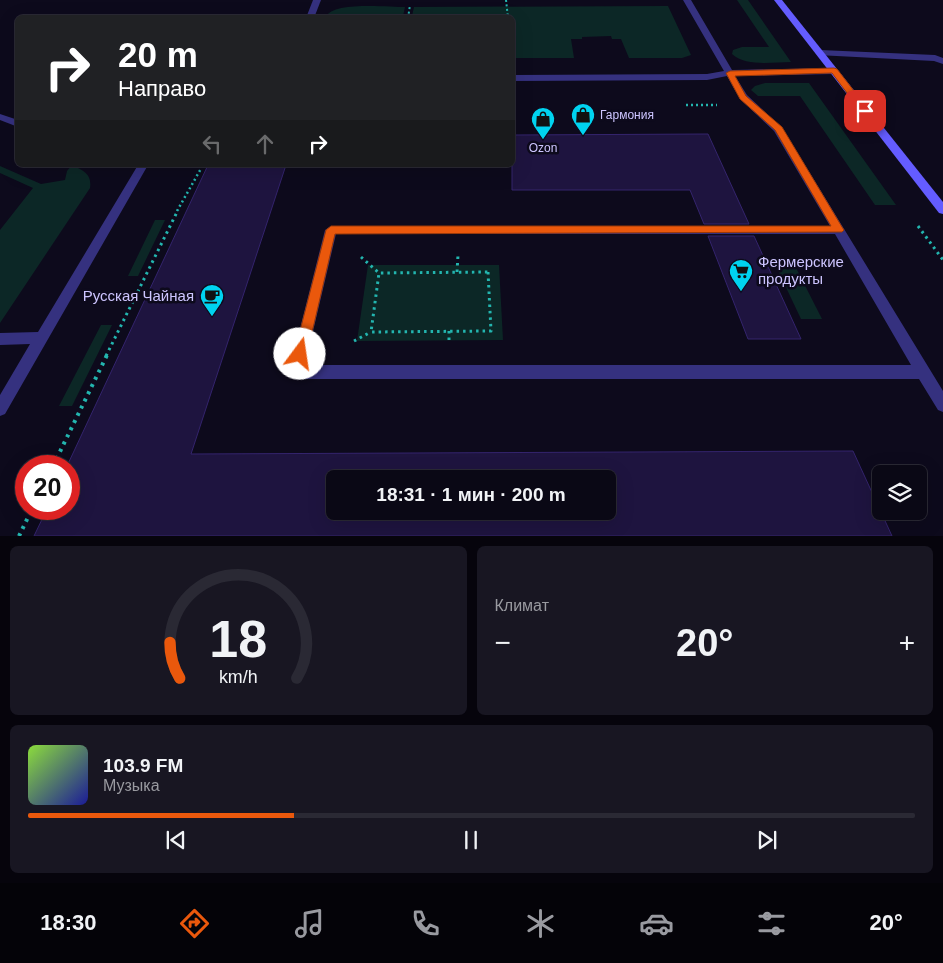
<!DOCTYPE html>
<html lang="ru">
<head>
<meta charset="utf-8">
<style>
	:root { --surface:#0a0815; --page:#181622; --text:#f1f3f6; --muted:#999aa0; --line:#2a2934; --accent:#ea580c }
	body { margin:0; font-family:Arial,sans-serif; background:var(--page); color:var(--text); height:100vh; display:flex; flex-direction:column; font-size:19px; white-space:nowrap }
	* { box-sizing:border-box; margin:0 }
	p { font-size:16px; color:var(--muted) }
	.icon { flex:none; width:28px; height:28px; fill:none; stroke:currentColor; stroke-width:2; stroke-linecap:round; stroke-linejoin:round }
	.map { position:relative; height:536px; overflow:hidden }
	.details { display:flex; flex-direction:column; gap:10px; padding:10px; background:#06040c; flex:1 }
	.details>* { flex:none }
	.banner { position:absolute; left:15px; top:15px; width:500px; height:152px; border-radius:8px; box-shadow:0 5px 20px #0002,0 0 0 1px var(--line); background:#202124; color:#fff; overflow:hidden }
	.fabs { position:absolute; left:872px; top:465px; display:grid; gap:10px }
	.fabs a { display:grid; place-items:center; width:55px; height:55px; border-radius:8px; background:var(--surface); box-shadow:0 5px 20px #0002,0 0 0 1px var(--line); font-size:25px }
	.speed { position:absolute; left:15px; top:455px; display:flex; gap:10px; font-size:25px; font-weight:700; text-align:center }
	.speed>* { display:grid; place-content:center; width:65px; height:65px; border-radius:50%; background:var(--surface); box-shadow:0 5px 20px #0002,0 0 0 1px var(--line); line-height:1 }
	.speed .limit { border:8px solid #d22; background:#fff; color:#111 }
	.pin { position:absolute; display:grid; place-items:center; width:42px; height:42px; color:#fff; margin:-21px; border-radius:10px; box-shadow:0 2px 8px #0006 }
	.me { position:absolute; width:55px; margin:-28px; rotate:14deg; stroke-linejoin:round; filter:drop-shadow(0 0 4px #0008) }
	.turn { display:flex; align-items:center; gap:18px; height:105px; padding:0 20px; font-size:22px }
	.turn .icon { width:65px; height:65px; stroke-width:2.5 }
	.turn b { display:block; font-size:35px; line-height:42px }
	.lanes { display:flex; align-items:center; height:48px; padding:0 20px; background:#0003; justify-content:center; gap:25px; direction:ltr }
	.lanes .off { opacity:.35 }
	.big { font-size:38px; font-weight:800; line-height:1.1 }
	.details .card { flex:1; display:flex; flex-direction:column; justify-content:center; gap:8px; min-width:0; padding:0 18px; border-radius:8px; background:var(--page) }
	.details .dial { align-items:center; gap:0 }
	.dial svg { height:130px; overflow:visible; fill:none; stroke:var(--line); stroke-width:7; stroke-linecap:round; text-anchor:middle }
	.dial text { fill:var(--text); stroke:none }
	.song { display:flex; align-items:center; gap:15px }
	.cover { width:60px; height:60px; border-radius:8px; background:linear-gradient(135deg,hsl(90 70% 55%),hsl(240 70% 35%)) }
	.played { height:5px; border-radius:2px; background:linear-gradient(90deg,var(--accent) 30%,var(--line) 30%) }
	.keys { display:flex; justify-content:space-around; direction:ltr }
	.heat { display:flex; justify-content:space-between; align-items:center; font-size:28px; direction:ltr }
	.details .tiles { flex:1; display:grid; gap:10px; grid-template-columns:1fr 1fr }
	.card:last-child { grid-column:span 2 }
	.trip { position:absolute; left:326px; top:470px; width:290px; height:50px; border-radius:8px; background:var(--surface); box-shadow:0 5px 20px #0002,0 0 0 1px var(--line); font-weight:800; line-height:50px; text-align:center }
	.tabs { display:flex; height:80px; justify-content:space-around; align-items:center; background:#040308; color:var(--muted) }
	.tabs .icon { width:35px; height:35px }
	.tabs .on { color:var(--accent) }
	.tabs b { font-size:22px; color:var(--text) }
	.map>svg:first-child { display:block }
</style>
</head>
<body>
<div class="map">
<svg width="943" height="536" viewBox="0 0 943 536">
	<rect width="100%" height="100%" fill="#0d0a1c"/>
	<g fill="#0c2726">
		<path d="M 737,0 L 748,0 L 791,62 C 773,62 746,67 732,54 L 733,50 L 742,47 L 769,47 Z"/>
		<path d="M 668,6 L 691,55 L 682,58 L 629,58 L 621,39 L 612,39 L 611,36 L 582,37 L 582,39 L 571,39 L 574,58 L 516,58 L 514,46 L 513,45 L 512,18 L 326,17 C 332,1 389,7 405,7 L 403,16 L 412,16 L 414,7 Z"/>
		<polygon points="765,83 809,83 896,205 875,205 800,96 758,96 751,90 755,86"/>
		<path d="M 72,165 C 84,171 92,174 90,188 L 0,323 L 0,230 L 33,188 L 0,173 L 0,166 L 41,184 L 65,180 L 67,171 Z"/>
		<polygon points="155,220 165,220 138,276 128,276"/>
		<polygon points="773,260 792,260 822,319 801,319"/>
		<polygon points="368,265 499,265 503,340 357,341"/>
		<polygon points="101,325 112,325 72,406 59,406"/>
	</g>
	<g fill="#1e143f" stroke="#34246d" fill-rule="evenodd">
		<polygon points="708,134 749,224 704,224 690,190 512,190 512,135"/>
		<path d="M 208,165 L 286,165 L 191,454 L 853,451 L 892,536 L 34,536 L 47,509 L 69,509 L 69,466 L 67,466 ZM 335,479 L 608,479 L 608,511 L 335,511 Z"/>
		<polygon points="708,236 754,236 801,339 748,339"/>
	</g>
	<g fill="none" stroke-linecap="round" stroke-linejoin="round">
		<g stroke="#23b5af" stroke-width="2" stroke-dasharray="2 2.5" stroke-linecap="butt">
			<polyline points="506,0 508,18"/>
			<polyline points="408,18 410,5"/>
		</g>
		<g stroke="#23b5af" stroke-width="2.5" stroke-dasharray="2 3" stroke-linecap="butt">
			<polyline points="686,105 717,105"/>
			<polyline points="177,211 203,165"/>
		</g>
		<g stroke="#23b5af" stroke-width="3" stroke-dasharray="2.5 4" stroke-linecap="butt">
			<polyline points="918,226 943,260"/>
			<polyline points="361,257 379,273"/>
			<polyline points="457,272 458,255"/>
			<polygon points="488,272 491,331 371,332 379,273"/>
			<polyline points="449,331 449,344"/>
			<polyline points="354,341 371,332"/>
			<polyline points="106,356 178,210"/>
		</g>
		<g stroke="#23b5af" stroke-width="4" stroke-dasharray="3 5" stroke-linecap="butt">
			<polyline points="53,466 107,355"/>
			<polyline points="19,536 32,509"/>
		</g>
		<g fill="#35317f" fill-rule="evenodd">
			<polygon points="313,0 321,0 314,18 306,18"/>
			<path d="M 683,0 L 691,0 L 732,70 L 834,68 L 838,71 L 834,74 L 735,76 L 747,95 L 783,129 L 943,391 L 943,412 L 938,410 L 919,379 L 296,379 L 291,377 L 289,372 L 325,230 L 331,226 L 830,226 L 774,131 L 740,99 L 727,76 L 707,80 L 512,81 L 512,75 L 707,74 L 724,71 ZM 336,234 L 835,234 L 911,365 L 305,365 Z"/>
			<polygon points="820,50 935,55 943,58 943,64 934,61 817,55 816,53"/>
			<polygon points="0,114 18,120 18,127 0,120"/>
			<polygon points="138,165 148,165 5,414 0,416 0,395 30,344 0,345 0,333 38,332"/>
		</g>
		<polygon fill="#645cff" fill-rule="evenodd" points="774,0 782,0 943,202 943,214 939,213"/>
	</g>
	<polygon fill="#ea580c" stroke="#983908" points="834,68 837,69 868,109 868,113 862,113 832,73 735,76 746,96 782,127 842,227 844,230 842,232 335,234 307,354 305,358 300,360 296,358 294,354 326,230 331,226 831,226 775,130 740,99 726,73 730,71"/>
	<defs>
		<g id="shop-pin" transform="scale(1.25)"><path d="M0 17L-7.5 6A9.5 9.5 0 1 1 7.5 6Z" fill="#00d3f0" stroke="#0d0a1c"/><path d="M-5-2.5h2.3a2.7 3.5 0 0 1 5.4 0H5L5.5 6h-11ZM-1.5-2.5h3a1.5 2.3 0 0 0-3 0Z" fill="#111"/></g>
		<g id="supermarket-pin" transform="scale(1.25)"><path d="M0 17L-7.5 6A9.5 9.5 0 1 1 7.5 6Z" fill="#00d3f0" stroke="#0d0a1c"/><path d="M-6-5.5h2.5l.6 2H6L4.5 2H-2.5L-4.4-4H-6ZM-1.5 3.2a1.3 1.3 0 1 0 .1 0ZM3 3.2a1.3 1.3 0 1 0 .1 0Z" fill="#111"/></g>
		<g id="cafe-pin" transform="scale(1.25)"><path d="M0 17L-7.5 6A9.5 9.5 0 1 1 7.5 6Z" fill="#00d3f0" stroke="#0d0a1c"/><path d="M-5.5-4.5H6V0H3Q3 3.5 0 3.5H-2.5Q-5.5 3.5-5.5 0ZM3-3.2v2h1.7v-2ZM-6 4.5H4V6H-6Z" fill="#111"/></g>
	</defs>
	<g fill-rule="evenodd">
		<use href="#shop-pin" x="583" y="115"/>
		<use href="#shop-pin" x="543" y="119"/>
		<use href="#supermarket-pin" x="741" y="271"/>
		<use href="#cafe-pin" x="212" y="296"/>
	</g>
	<g text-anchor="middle" stroke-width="5" stroke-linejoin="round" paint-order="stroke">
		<g font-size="12" fill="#cdc5ff" stroke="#0d0a1c" text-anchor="start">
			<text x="600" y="119">Гармония</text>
			<text x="543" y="152" text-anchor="middle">Ozon</text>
		</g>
		<g font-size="15" fill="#cdc5ff" stroke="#0d0a1c" text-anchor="start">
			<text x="758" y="267">Фермерские<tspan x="758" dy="17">продукты</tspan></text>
			<text x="194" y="301" text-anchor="end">Русская Чайная</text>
		</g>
	</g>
</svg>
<div class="fabs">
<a><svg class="icon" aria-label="layers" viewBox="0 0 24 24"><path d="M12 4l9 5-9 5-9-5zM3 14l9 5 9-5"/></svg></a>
</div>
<div class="speed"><div class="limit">20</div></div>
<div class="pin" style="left:865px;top:111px;background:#d93025"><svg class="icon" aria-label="arrive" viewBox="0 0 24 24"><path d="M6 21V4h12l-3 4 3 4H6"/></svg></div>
<svg class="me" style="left:300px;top:354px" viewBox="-20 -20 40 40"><circle r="19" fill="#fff"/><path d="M0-13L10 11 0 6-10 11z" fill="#ea580c"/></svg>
<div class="trip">18:31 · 1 мин · 200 m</div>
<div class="banner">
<div class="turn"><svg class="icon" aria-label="right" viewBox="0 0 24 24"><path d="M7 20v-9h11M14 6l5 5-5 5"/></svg><div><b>20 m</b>Направо</div></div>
<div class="lanes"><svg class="icon off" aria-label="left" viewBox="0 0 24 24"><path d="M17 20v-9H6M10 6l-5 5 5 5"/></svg><svg class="icon off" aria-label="ahead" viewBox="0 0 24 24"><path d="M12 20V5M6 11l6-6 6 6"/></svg><svg class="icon" aria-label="right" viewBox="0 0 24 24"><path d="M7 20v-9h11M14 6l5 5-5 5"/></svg></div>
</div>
</div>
<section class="details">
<div class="tiles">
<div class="card dial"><svg viewBox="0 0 100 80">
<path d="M14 69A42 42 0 1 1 86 69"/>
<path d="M14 69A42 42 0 0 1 8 47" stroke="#ea580c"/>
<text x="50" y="56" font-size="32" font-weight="700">18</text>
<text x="50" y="72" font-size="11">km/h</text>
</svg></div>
<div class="card"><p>Климат</p>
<div class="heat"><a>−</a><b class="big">20°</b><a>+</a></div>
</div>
<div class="card">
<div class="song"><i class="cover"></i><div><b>103.9 FM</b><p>Музыка</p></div></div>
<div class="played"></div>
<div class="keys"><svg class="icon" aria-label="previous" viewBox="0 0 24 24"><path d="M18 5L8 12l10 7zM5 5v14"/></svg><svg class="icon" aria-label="pause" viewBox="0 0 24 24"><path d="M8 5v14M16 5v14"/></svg><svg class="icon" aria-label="next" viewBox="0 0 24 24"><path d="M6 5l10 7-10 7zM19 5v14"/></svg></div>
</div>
</div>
</section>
<nav class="tabs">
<b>18:30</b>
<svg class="icon on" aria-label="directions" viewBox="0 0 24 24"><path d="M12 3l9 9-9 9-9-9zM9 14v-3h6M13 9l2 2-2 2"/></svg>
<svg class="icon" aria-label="music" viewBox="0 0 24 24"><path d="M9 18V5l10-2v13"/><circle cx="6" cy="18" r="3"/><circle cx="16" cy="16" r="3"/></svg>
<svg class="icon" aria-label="phone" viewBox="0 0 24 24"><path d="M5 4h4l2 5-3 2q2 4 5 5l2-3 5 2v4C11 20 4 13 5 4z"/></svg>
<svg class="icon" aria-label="climate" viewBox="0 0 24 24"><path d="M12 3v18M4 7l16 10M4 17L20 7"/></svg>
<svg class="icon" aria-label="car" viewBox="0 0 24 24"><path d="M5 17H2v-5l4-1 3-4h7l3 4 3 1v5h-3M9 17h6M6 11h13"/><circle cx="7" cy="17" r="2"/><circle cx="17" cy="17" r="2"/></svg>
<svg class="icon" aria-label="filters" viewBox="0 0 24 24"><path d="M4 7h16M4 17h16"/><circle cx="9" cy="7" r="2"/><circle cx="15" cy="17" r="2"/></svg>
<b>20°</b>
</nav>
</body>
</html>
